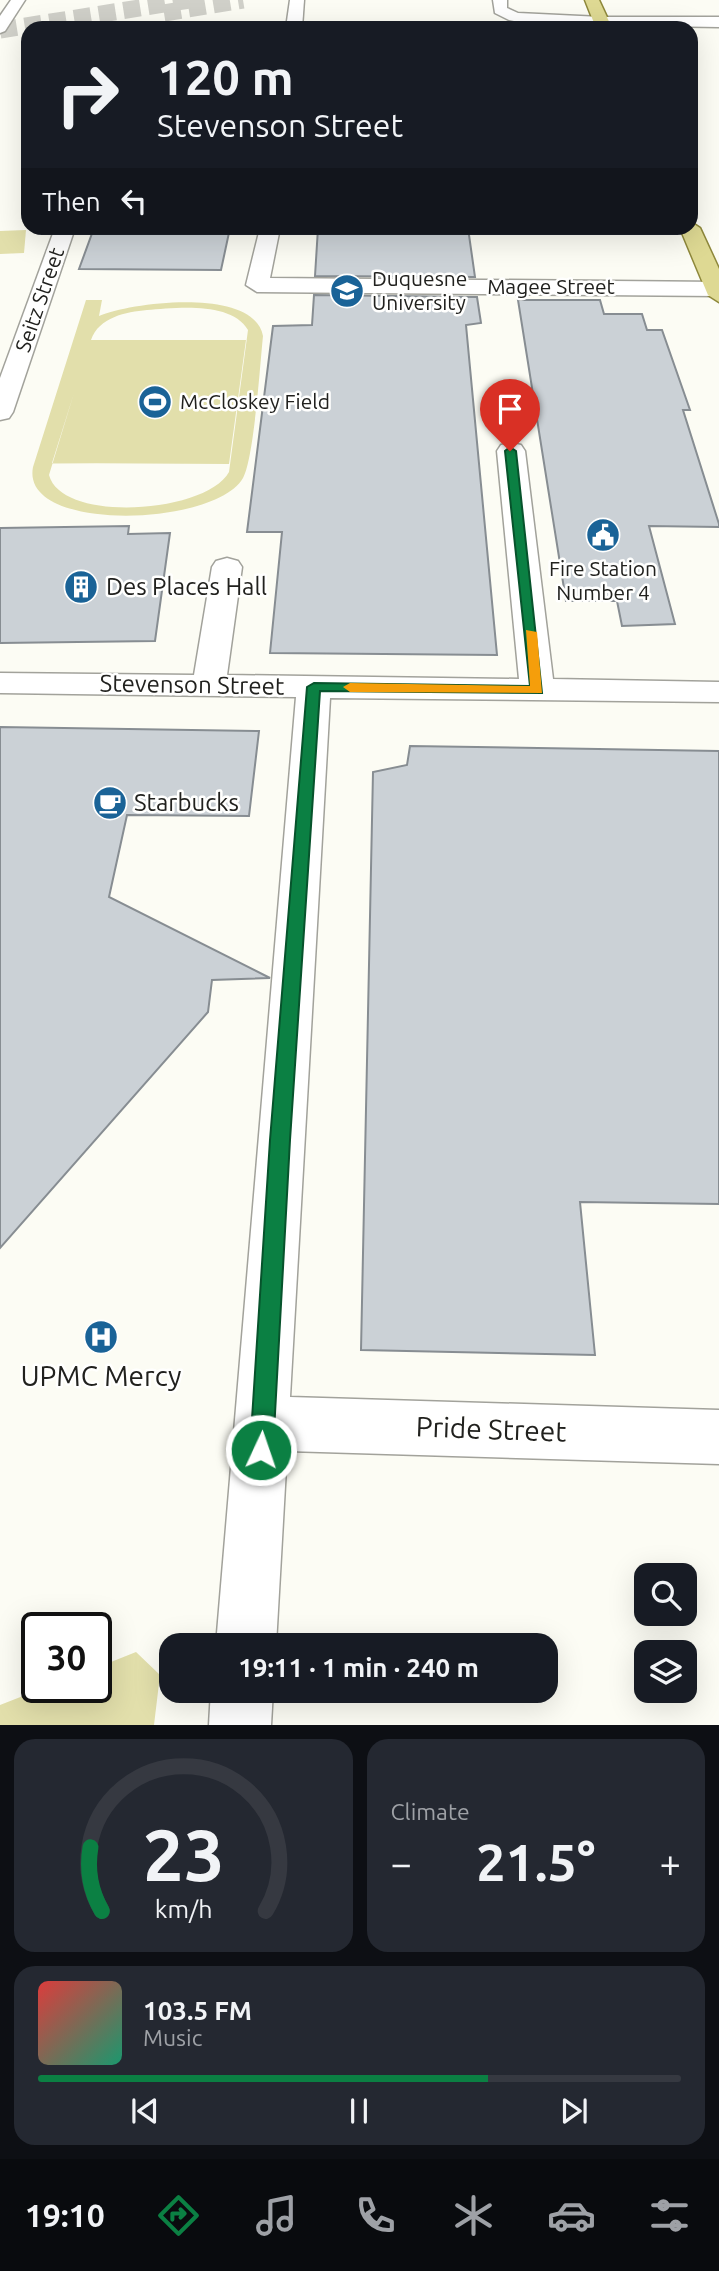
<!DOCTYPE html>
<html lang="en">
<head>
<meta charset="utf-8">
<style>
	:root { --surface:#171b24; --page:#242831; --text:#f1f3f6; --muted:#9ea1a6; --line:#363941; --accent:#0b8043 }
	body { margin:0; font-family:Ubuntu,sans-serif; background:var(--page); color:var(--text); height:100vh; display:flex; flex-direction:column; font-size:26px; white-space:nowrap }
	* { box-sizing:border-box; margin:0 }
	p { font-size:23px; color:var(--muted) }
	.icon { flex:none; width:38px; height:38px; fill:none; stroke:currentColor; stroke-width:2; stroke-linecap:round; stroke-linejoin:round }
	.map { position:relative; height:1725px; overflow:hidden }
	.side { display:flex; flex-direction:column; gap:14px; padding:14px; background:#0d0f14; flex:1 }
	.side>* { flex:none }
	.top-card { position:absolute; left:21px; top:21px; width:677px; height:214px; border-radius:21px; box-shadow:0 7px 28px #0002; background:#171b24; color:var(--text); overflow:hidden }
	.buttons { position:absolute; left:634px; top:1563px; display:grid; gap:14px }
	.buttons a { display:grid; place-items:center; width:63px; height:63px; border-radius:14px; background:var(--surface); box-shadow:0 7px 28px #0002; font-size:35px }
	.speed { position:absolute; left:21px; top:1612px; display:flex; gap:14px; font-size:35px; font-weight:700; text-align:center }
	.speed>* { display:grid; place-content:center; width:91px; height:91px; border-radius:50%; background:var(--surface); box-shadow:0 7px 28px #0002; line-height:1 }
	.speed .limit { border:4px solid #111; border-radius:10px; background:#fff; color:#111 }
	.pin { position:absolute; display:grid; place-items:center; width:60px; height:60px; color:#fff; margin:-72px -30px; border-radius:50% 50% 50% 0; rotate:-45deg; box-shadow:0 0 7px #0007 }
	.pin .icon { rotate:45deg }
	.me { position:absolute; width:77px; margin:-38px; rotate:3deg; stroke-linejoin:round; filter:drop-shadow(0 0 5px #0008) }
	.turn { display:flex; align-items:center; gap:24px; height:147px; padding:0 21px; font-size:32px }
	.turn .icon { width:91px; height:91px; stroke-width:2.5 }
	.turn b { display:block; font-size:49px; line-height:60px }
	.then { display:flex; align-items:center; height:66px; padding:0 21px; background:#0003; gap:14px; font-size:26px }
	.big { font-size:52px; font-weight:700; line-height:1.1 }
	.side .tile { flex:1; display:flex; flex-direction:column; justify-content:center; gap:10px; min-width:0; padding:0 24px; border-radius:21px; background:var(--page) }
	.side .dial { align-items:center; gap:0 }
	.dial svg { height:182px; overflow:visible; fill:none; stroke:var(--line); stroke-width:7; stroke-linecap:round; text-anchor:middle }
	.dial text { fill:var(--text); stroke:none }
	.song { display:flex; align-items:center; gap:21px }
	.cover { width:84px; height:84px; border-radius:10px; background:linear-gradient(135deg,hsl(0 70% 55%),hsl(160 70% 35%)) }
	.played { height:7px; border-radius:4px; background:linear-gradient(90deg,var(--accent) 70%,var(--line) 70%) }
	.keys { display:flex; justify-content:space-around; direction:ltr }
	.heat { display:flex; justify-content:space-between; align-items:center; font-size:38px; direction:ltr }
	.side .tiles { flex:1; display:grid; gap:14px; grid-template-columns:1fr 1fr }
	.tile:last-child { grid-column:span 2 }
	.trip { position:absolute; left:159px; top:1633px; width:399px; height:70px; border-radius:21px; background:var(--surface); box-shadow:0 7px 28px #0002; font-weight:700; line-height:70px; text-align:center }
	.tab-bar { display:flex; height:112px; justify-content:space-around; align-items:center; background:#090b0e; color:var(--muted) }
	.tab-bar .icon { width:49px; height:49px }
	.tab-bar .selected { color:var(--accent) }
	.tab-bar b { font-size:32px; color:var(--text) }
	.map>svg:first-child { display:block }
</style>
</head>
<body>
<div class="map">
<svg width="719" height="1725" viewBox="0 0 719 1725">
	<rect width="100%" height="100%" fill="#fcfcf4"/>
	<g fill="#e2dfab" fill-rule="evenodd">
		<polygon points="26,230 24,253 0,254 0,231"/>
		<path d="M 86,300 L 102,300 L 99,316 C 132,302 254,287 263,336 C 260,365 254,458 243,478 C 215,527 20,533 33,467 ZM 147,310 C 176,308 231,301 248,330 L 229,472 C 207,513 62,524 49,475 L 74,393 L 52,463 L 229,464 L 246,340 L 91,340 C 99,317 126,312 147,310 Z"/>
		<polygon points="136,1652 160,1675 154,1725 0,1725 0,1705 46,1687 96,1687 96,1668"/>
	</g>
	<g fill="#cbd1d6" stroke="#878d92" stroke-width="2">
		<polygon points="94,228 230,228 221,270 79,269"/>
		<polygon points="318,228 468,228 475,277 315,276"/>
		<polygon points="314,295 477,297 481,323 466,325 497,655 270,653 282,532 247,532 273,326 312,325"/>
		<polygon points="518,300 600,300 604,314 642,314 647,330 662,330 690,410 683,410 719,524 719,527 649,526 675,624 622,626 617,601 566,601"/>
		<polygon points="129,526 128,534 170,533 155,641 0,643 0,528"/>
		<polygon points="0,727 259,731 249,816 127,815 109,897 270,978 212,980 208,1012 0,1248"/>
		<polygon points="410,746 719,751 719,1204 580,1202 595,1355 361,1350 373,772 407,765"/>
	</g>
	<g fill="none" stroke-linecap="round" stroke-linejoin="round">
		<g stroke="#d0d0c9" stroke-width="17" stroke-dasharray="17 8" stroke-linecap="butt">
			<polyline points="164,13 243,0"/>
			<polyline points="0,30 190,0"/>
		</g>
		<g stroke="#a2a29b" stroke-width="3">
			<polygon id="pedestrian" points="11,0 25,0 5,31 0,33 0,16"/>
		</g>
		<g stroke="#a2a29b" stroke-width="3">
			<g id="minor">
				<polygon points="290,0 304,0 302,28 286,28"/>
				<polygon points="493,0 507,0 507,8 518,13 601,17 609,22 601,27 534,25 509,20 495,13"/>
				<polygon points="55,228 75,228 13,412 9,418 0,420 0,378"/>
				<polygon points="260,228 280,228 270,278 719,282 719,296 257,292 246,285"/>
				<polygon points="511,443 521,445 525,451 553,679 719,682 719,702 330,698 290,1397 719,1410 719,1464 287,1451 276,1645 216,1645 296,697 0,693 0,673 194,675 212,567 216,561 227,558 238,561 242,567 227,675 519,679 497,451 501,445"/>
				<polygon points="211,1690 273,1690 271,1725 209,1725"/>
			</g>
		</g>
		<g stroke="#a2a29b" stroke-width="3">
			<polygon id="secondary" points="601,17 719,17 719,27 596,25 596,19"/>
		</g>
		<g stroke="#8e883b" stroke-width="3">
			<g id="primary">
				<polygon points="585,0 599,0 612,28 596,28"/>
				<polygon points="691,222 700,228 719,269 719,302 708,295 680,228 691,228"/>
			</g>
		</g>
		<use href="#pedestrian" fill="#fff" fill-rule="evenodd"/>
		<use href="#minor" fill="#fff" fill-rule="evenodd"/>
		<use href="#secondary" fill="#fff" fill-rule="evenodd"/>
		<use href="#primary" fill="#ded993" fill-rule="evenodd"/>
	</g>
	<polygon fill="#0b8043" stroke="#07532c" stroke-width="2" points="510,447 516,451 542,693 320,691 290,1140 273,1450 269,1458 261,1462 253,1458 250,1450 270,1140 307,687 314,683 530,686 505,451"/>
	<polygon fill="#f59e0b" points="526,630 537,632 542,693 350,692 343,687 350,683 530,686"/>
	<defs>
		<g id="university-disc" transform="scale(1.75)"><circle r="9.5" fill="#1a6397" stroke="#fffffe"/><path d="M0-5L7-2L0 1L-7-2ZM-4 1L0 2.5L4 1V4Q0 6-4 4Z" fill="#fff"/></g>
		<g id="stadium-disc" transform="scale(1.75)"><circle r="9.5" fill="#1a6397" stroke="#fffffe"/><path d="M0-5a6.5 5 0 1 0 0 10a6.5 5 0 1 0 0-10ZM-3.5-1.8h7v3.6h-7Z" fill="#fff"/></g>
		<g id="civic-disc" transform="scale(1.75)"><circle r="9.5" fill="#1a6397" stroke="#fffffe"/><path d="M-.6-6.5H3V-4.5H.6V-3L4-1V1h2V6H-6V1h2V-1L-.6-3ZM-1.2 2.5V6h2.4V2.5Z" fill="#fff"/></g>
		<g id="building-disc" transform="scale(1.75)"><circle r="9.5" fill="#1a6397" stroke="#fffffe"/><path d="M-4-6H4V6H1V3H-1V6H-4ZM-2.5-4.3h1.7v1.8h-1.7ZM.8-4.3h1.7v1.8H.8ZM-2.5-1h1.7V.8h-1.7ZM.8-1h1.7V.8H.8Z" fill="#fff"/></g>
		<g id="cafe-disc" transform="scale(1.75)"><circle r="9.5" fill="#1a6397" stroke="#fffffe"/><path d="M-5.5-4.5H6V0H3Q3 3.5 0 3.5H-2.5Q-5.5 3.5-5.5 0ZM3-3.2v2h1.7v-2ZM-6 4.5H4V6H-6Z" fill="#fff"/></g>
		<g id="hospital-disc" transform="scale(1.75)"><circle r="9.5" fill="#1a6397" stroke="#fffffe"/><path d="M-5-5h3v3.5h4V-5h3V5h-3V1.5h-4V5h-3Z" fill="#fff"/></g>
	</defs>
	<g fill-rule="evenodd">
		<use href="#university-disc" x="347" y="291"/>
		<use href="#stadium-disc" x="155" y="402"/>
		<use href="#civic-disc" x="603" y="535"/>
		<use href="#building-disc" x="81" y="587"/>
		<use href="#cafe-disc" x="110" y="803"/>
		<use href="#hospital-disc" x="101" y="1337"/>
	</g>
	<g text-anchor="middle" stroke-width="5" stroke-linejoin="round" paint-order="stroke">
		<g font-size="21" fill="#21211e" stroke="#fffffe" text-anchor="start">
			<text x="372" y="286">Duquesne<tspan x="372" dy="24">University</tspan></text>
			<text x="180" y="409">McCloskey Field</text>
			<text x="603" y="576" text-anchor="middle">Fire Station<tspan x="603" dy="24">Number 4</tspan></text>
		</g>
		<g font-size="21" fill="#21211e" stroke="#fffffe">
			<text x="551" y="294">Magee Street</text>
			<text transform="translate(40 300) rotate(-71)" y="7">Seitz Street</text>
		</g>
		<g font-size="24" fill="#21211e" stroke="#fffffe" text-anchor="start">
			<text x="106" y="595">Des Places Hall</text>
			<text x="134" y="811">Starbucks</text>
		</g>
		<g font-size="24" fill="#21211e" stroke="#fffffe">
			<text transform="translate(192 685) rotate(1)" y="8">Stevenson Street</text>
		</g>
		<g font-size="28" fill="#21211e" stroke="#fffffe">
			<text x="101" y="1386">UPMC Mercy</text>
		</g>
		<g font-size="28" fill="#21211e" stroke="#fffffe">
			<text transform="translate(491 1429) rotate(2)" y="10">Pride Street</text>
		</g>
	</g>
</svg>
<div class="buttons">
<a><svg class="icon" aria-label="search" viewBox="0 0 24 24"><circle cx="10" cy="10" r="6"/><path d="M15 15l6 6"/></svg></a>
<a><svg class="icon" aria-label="layers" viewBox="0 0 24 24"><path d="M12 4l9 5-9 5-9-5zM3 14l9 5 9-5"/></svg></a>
</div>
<div class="speed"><div class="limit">30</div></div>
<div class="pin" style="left:510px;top:451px;background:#d93025"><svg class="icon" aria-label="arrive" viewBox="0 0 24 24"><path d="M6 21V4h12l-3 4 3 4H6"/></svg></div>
<svg class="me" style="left:261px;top:1450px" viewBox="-20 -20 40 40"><circle r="17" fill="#0b8043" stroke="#fff" stroke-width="3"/><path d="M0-11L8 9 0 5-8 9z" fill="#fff"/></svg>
<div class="trip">19:11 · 1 min · 240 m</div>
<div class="top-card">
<div class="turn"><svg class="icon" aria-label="right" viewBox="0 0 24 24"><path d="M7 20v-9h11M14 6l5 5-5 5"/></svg><div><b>120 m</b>Stevenson Street</div></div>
<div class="then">Then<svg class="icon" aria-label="left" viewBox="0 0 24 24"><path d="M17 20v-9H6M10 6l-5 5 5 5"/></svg></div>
</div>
</div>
<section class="side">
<div class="tiles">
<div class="tile dial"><svg viewBox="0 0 100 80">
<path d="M14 69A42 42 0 1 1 86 69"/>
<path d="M14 69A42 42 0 0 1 9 41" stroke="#0b8043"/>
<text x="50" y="56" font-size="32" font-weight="700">23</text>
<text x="50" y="72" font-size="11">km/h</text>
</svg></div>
<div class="tile"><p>Climate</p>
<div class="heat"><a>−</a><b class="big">21.5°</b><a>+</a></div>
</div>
<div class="tile">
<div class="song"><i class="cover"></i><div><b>103.5 FM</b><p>Music</p></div></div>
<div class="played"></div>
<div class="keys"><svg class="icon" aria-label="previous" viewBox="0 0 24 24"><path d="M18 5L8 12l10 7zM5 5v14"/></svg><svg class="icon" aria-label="pause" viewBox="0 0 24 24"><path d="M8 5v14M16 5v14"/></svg><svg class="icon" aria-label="next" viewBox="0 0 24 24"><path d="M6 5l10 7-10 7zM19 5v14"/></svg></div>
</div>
</div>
</section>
<nav class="tab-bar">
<b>19:10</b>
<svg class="icon selected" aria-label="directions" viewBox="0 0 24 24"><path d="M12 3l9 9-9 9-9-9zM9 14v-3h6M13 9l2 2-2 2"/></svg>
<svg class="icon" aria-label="music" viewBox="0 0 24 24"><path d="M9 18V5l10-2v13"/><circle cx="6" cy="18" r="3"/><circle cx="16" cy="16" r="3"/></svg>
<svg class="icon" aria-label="phone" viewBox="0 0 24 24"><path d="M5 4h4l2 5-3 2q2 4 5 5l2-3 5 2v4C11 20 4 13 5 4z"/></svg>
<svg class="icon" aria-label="climate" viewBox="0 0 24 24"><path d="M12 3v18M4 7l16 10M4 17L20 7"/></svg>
<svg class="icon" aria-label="car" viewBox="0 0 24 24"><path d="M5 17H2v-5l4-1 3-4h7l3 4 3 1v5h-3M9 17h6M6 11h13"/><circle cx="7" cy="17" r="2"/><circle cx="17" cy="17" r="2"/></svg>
<svg class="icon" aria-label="filters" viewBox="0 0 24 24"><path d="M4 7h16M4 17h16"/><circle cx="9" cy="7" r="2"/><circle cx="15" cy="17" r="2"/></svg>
</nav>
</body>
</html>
